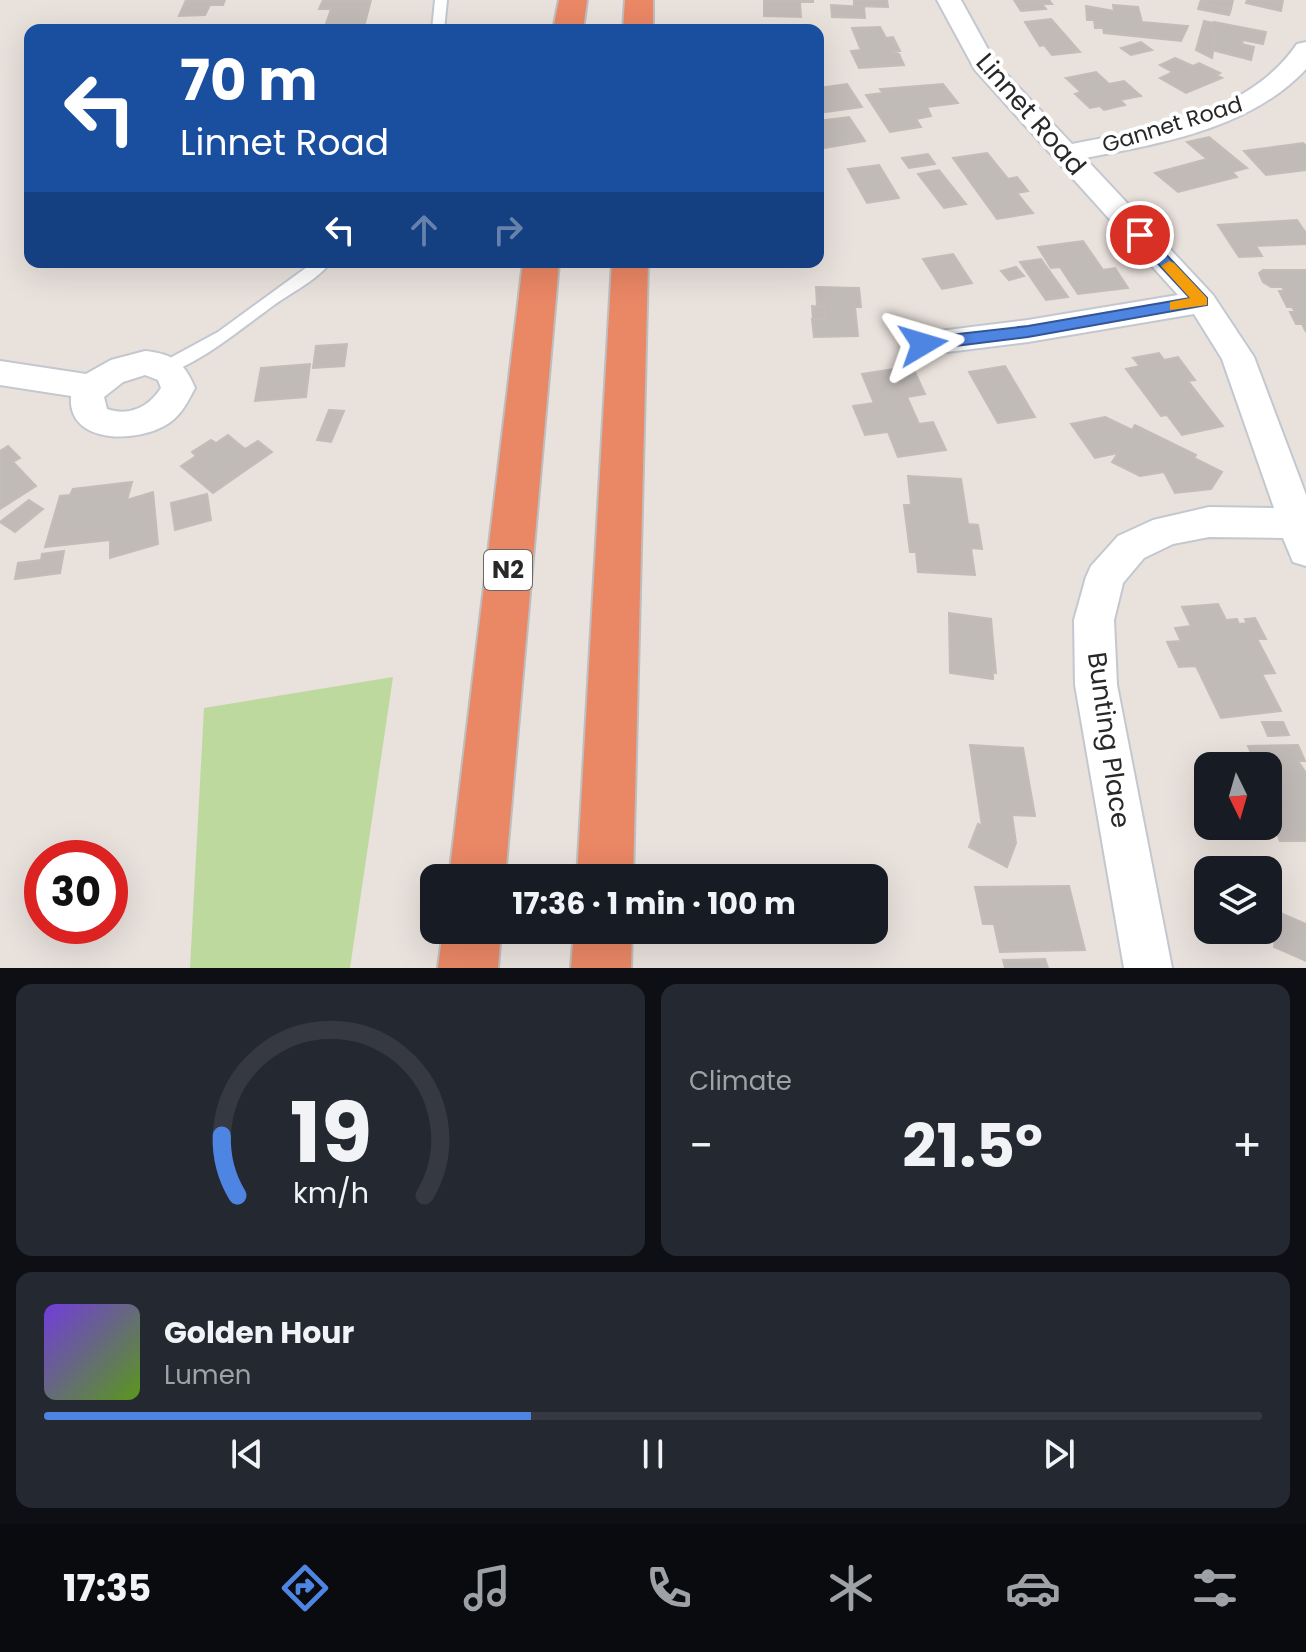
<!DOCTYPE html>
<html lang="en">
<head>
<meta charset="utf-8">
<style>
	:root { --surface:#171b24; --page:#242831; --text:#f1f3f6; --muted:#9ea1a6; --line:#363941; --accent:#4e85e3 }
	body { margin:0; font-family:Poppins,sans-serif; background:var(--page); color:var(--text); height:100vh; display:flex; flex-direction:column; font-size:30px; white-space:nowrap }
	* { box-sizing:border-box; margin:0 }
	p { font-size:26px; color:var(--muted) }
	.icon { flex:none; width:44px; height:44px; fill:none; stroke:currentColor; stroke-width:2; stroke-linecap:round; stroke-linejoin:round }
	.map { position:relative; height:968px; overflow:hidden }
	.drawer { display:flex; flex-direction:column; gap:16px; padding:16px; background:#0d0f14; flex:1 }
	.drawer>* { flex:none }
	.guide { position:absolute; left:24px; top:24px; width:800px; height:244px; border-radius:16px; box-shadow:0 8px 32px #0002; background:#1a4fa0; color:#fff; overflow:hidden }
	.needle { width:52px; rotate:175deg }
	.buttons { position:absolute; left:1194px; top:752px; display:grid; gap:16px }
	.buttons a { display:grid; place-items:center; width:88px; height:88px; border-radius:16px; background:var(--surface); box-shadow:0 8px 32px #0002; font-size:40px }
	.speed { position:absolute; left:24px; top:840px; display:flex; gap:16px; font-size:40px; font-weight:700; text-align:center }
	.speed>* { display:grid; place-content:center; width:104px; height:104px; border-radius:50%; background:var(--surface); box-shadow:0 8px 32px #0002; line-height:1 }
	.speed .limit { border:12px solid #d22; background:#fff; color:#111 }
	.pin { position:absolute; display:grid; place-items:center; width:68px; height:68px; color:#fff; margin:-34px; border:4px solid #fff; border-radius:50%; box-shadow:0 2px 8px #0007 }
	.me { position:absolute; width:88px; margin:-44px; rotate:83deg; stroke-linejoin:round; filter:drop-shadow(0 0 6px #0008) }
	.turn { display:flex; align-items:center; gap:28px; height:168px; padding:0 24px; font-size:36px }
	.turn .icon { width:104px; height:104px; stroke-width:2.5 }
	.turn b { display:block; font-size:56px; line-height:68px }
	.lanes { display:flex; align-items:center; height:76px; padding:0 24px; background:#0003; justify-content:center; gap:40px; direction:ltr }
	.lanes .off { opacity:.35 }
	.big { font-size:60px; font-weight:700; line-height:1.1 }
	.drawer .card { flex:1; display:flex; flex-direction:column; justify-content:center; gap:12px; min-width:0; padding:0 28px; border-radius:16px; background:var(--page) }
	.drawer .dial { align-items:center; gap:0 }
	.dial svg { height:208px; overflow:visible; fill:none; stroke:var(--line); stroke-width:7; stroke-linecap:round; text-anchor:middle }
	.dial text { fill:var(--text); stroke:none }
	.song { display:flex; align-items:center; gap:24px }
	.cover { width:96px; height:96px; border-radius:12px; background:linear-gradient(135deg,hsl(260 70% 55%),hsl(90 70% 35%)) }
	.played { height:8px; border-radius:4px; background:linear-gradient(90deg,var(--accent) 40%,var(--line) 40%) }
	.keys { display:flex; justify-content:space-around; direction:ltr }
	.heat { display:flex; justify-content:space-between; align-items:center; font-size:44px; direction:ltr }
	.drawer .tiles { flex:1; display:grid; gap:16px; grid-template-columns:1fr 1fr }
	.card:last-child { grid-column:span 2 }
	.trip { position:absolute; left:420px; top:864px; width:468px; height:80px; border-radius:16px; background:var(--surface); box-shadow:0 8px 32px #0002; font-weight:700; line-height:80px; text-align:center }
	.tabs { display:flex; height:128px; justify-content:space-around; align-items:center; background:#090b0e; color:var(--muted) }
	.tabs .icon { width:56px; height:56px }
	.tabs .selected { color:var(--accent) }
	.tabs b { font-size:36px; color:var(--text) }
	.map>svg:first-child { display:block }
</style>
</head>
<body>
<div class="map">
<svg width="1306" height="968" viewBox="0 0 1306 968">
	<rect width="100%" height="100%" fill="#e9e1dc"/>
	<polygon fill="#bdd99e" points="393,677 350,968 190,968 204,708"/>
	<g fill="#c1bbb8" stroke="#c4bcb6" stroke-width="2">
		<polygon points="186,0 225,0 223,5 210,5 205,15 179,16"/>
		<polygon points="323,0 371,0 365,23 326,24 331,9 319,9"/>
		<polygon points="764,0 813,0 813,2 800,2 801,17 764,16"/>
		<polygon points="854,0 887,0 888,7 854,6"/>
		<polygon points="1014,0 1049,0 1052,4 1042,4 1046,9 1021,11"/>
		<polygon points="1201,0 1233,0 1231,9 1200,3"/>
		<polygon points="1247,0 1283,0 1281,11 1246,3"/>
		<polygon points="1200,3 1231,9 1229,15 1198,9"/>
		<polygon points="831,5 864,7 865,18 832,17"/>
		<polygon points="1113,5 1138,7 1142,22 1188,26 1181,41 1104,33 1103,28 1095,28 1094,20 1087,20 1086,6 1114,11"/>
		<polygon points="1051,19 1080,52 1052,55 1044,45 1040,46 1025,22"/>
		<polygon points="1204,21 1214,23 1211,32 1216,33 1212,58 1196,50"/>
		<polygon points="1214,22 1266,32 1263,44 1243,40 1242,44 1254,47 1251,60 1212,50 1216,33 1211,32"/>
		<polygon points="880,27 886,38 893,37 900,51 891,52 899,54 904,65 859,68 851,51 861,50 852,28"/>
		<polygon points="1141,42 1152,50 1131,55 1121,48"/>
		<polygon points="1175,58 1193,66 1199,63 1220,73 1216,75 1222,78 1186,93 1160,78 1173,72 1160,65"/>
		<polygon points="1096,72 1109,84 1124,81 1141,96 1120,100 1125,105 1104,110 1100,106 1090,108 1075,94 1081,92 1066,78"/>
		<polygon points="847,84 862,107 818,113 818,88"/>
		<polygon points="943,84 958,103 927,107 931,116 916,119 921,127 890,132 866,95 883,93 880,89"/>
		<polygon points="849,117 865,141 818,149 818,121"/>
		<polygon points="1209,137 1247,168 1232,172 1237,177 1178,192 1155,173 1207,159 1187,142"/>
		<polygon points="1303,143 1306,146 1306,170 1266,175 1244,151"/>
		<polygon points="987,153 1008,179 1017,177 1028,191 1017,193 1033,213 997,219 953,158"/>
		<polygon points="928,154 935,164 909,168 902,158"/>
		<polygon points="879,165 899,198 867,203 848,169"/>
		<polygon points="939,170 966,204 944,208 918,174"/>
		<polygon points="1297,220 1306,233 1306,244 1256,246 1262,256 1239,257 1218,225"/>
		<polygon points="1083,241 1103,270 1115,268 1128,288 1078,294 1060,267 1051,268 1038,247"/>
		<polygon points="953,254 972,283 942,289 923,259"/>
		<polygon points="1041,259 1068,297 1046,300 1020,262"/>
		<polygon points="1016,267 1024,276 1009,280 1001,271"/>
		<polygon points="1263,270 1306,270 1306,332 1302,324 1296,324 1290,312 1295,312 1292,307 1287,307 1279,291 1284,291 1282,287 1271,287 1263,282 1259,273"/>
		<polygon points="816,287 859,288 861,307 855,307 858,336 814,337 812,319 825,319 824,307 817,306"/>
		<polygon points="812,306 824,307 825,319 813,319"/>
		<polygon points="347,344 344,366 313,368 316,346"/>
		<polygon points="1159,353 1164,360 1178,357 1195,380 1188,381 1223,426 1182,435 1167,415 1161,416 1126,369 1140,366 1133,358"/>
		<polygon points="310,364 306,397 255,401 261,368"/>
		<polygon points="912,366 925,394 907,397 919,424 933,422 946,450 898,457 888,432 865,435 853,406 874,403 862,374"/>
		<polygon points="1005,366 1035,417 998,423 969,372"/>
		<polygon points="329,410 344,411 331,442 317,440"/>
		<polygon points="1105,417 1132,430 1135,425 1196,455 1194,458 1222,472 1211,489 1175,493 1164,472 1140,476 1112,462 1118,453 1095,458 1071,424"/>
		<polygon points="228,435 245,449 258,441 272,452 213,493 181,466 196,456 192,452 211,440 216,443"/>
		<polygon points="8,446 20,458 13,462 36,486 0,509 0,451"/>
		<polygon points="908,476 961,479 968,524 978,525 982,549 971,548 975,575 918,572 916,552 910,552 904,505 911,505"/>
		<polygon points="132,482 127,500 153,492 158,544 110,558 110,540 45,547 60,496 70,495 73,489"/>
		<polygon points="207,494 211,520 175,530 171,503"/>
		<polygon points="29,500 43,509 15,532 0,522"/>
		<polygon points="64,551 60,573 15,579 18,563 41,560 42,554"/>
		<polygon points="1218,604 1226,620 1237,619 1239,624 1247,623 1245,619 1255,618 1266,639 1257,639 1275,673 1262,674 1281,711 1221,718 1196,666 1179,667 1167,642 1181,641 1175,628 1191,626 1182,607"/>
		<polygon points="949,613 991,619 996,673 993,672 993,679 950,673"/>
		<polygon points="1262,722 1283,722 1289,735 1268,736"/>
		<polygon points="970,745 1023,748 1035,816 1012,815 1016,843 1007,867 969,847 978,824 982,826"/>
		<polygon points="1298,745 1305,761 1298,761 1306,773 1306,841 1280,841 1273,824 1268,824 1268,766 1256,766 1248,746"/>
		<polygon points="1069,886 1085,950 1000,952 994,924 983,924 975,887"/>
		<polygon points="1278,912 1306,924 1306,961 1274,947"/>
		<polygon points="1045,959 1048,968 1005,968 1003,960"/>
	</g>
	<g fill="none" stroke-linecap="round" stroke-linejoin="round">
		<g stroke="#c3c8d0" stroke-width="4">
			<g id="service">
				<polygon points="435,0 447,0 444,30 432,30"/>
				<path d="M 314,262 L 331,262 C 313,284 287,294 266,311 C 246,325 182,378 159,372 L 157,368 L 159,364 L 218,332 Z"/>
			</g>
		</g>
		<g stroke="#c3c8d0" stroke-width="4">
			<g id="minor">
				<path d="M 937,0 L 961,0 L 995,62 L 1072,144 C 1152,128 1248,116 1297,44 L 1306,42 L 1306,69 C 1250,129 1162,143 1085,158 L 1213,295 L 1254,357 L 1306,495 L 1306,566 L 1293,562 L 1283,538 L 1209,537 L 1173,544 L 1144,558 L 1123,583 L 1114,620 L 1117,685 L 1172,968 L 1124,968 L 1075,685 L 1074,620 L 1086,577 L 1091,566 L 1118,536 L 1153,520 L 1209,507 L 1274,508 L 1222,359 L 1194,314 L 1028,342 L 923,355 L 912,352 L 907,344 L 912,336 L 923,333 L 1028,320 L 1178,295 L 975,70 Z"/>
				<path d="M 145,351 C 174,354 184,362 195,388 C 188,401 182,414 169,423 C 140,443 67,446 71,396 L 0,385 L 0,361 L 86,374 L 111,360 ZM 145,375 L 158,380 L 161,388 C 149,407 129,417 107,409 L 104,397 L 123,382 Z"/>
			</g>
		</g>
		<g stroke="#bebebe" stroke-width="4">
			<g id="motorway">
				<polygon points="559,0 587,0 583,30 553,30"/>
				<polygon points="625,0 653,0 653,30 623,30"/>
				<polygon points="523,262 559,262 505,878 449,878"/>
				<polygon points="612,262 648,262 633,878 577,878"/>
				<polygon points="443,930 501,930 498,968 438,968"/>
				<polygon points="574,930 632,930 631,968 571,968"/>
			</g>
		</g>
		<use href="#service" fill="#fff" fill-rule="evenodd"/>
		<use href="#minor" fill="#fff" fill-rule="evenodd"/>
		<use href="#motorway" fill="#ea8765" fill-rule="evenodd"/>
	</g>
	<polygon fill="#4e85e3" stroke="#335694" stroke-width="2" points="1140,230 1145,232 1207,298 1207,305 1028,337 923,350 915,344 923,338 1028,326 1190,298 1135,239 1132,235"/>
	<polygon fill="#f59e0b" points="1169,261 1174,263 1207,298 1207,305 1170,310 1170,302 1190,298 1161,266"/>
	<g text-anchor="middle" stroke-width="8" stroke-linejoin="round" paint-order="stroke">
		<g font-size="22" fill="#282828" stroke="#fff">
			<text transform="translate(1172 124) rotate(-17)" y="8">Gannet Road</text>
		</g>
		<rect fill="#fff" stroke="#686868" stroke-width="2" x="484" y="550" width="48" height="40" rx="6"/>
		<g font-size="24" font-weight="bold" fill="#282828">
			<text x="508" y="578">N2</text>
		</g>
		<g font-size="26" fill="#282828" stroke="#fff">
			<text transform="translate(1031 114) rotate(49)" y="9">Linnet Road</text>
			<text transform="translate(1109 740) rotate(82)" y="9">Bunting Place</text>
		</g>
	</g>
</svg>
<div class="buttons">
<a><svg class="needle" viewBox="-14 -14 28 28"><path d="M0-13l5 13h-10z" fill="#e53935"/><path d="M0 13l5-13h-10z" fill="#9ea1a6"/></svg></a>
<a><svg class="icon" aria-label="layers" viewBox="0 0 24 24"><path d="M12 4l9 5-9 5-9-5zM3 14l9 5 9-5"/></svg></a>
</div>
<div class="speed"><div class="limit">30</div></div>
<div class="pin" style="left:1140px;top:235px;background:#d93025"><svg class="icon" aria-label="arrive" viewBox="0 0 24 24"><path d="M6 21V4h12l-3 4 3 4H6"/></svg></div>
<svg class="me" style="left:923px;top:344px" viewBox="-20 -20 40 40"><path d="M0-17L14 15 0 8-14 15z" fill="#4e85e3" stroke="#fff" stroke-width="4"/></svg>
<div class="trip">17:36 · 1 min · 100 m</div>
<div class="guide">
<div class="turn"><svg class="icon" aria-label="left" viewBox="0 0 24 24"><path d="M17 20v-9H6M10 6l-5 5 5 5"/></svg><div><b>70 m</b>Linnet Road</div></div>
<div class="lanes"><svg class="icon" aria-label="left" viewBox="0 0 24 24"><path d="M17 20v-9H6M10 6l-5 5 5 5"/></svg><svg class="icon off" aria-label="ahead" viewBox="0 0 24 24"><path d="M12 20V5M6 11l6-6 6 6"/></svg><svg class="icon off" aria-label="right" viewBox="0 0 24 24"><path d="M7 20v-9h11M14 6l5 5-5 5"/></svg></div>
</div>
</div>
<section class="drawer">
<div class="tiles">
<div class="card dial"><svg viewBox="0 0 100 80">
<path d="M14 69A42 42 0 1 1 86 69"/>
<path d="M14 69A42 42 0 0 1 8 46" stroke="#4e85e3"/>
<text x="50" y="56" font-size="32" font-weight="700">19</text>
<text x="50" y="72" font-size="11">km/h</text>
</svg></div>
<div class="card"><p>Climate</p>
<div class="heat"><a>−</a><b class="big">21.5°</b><a>+</a></div>
</div>
<div class="card">
<div class="song"><i class="cover"></i><div><b>Golden Hour</b><p>Lumen</p></div></div>
<div class="played"></div>
<div class="keys"><svg class="icon" aria-label="previous" viewBox="0 0 24 24"><path d="M18 5L8 12l10 7zM5 5v14"/></svg><svg class="icon" aria-label="pause" viewBox="0 0 24 24"><path d="M8 5v14M16 5v14"/></svg><svg class="icon" aria-label="next" viewBox="0 0 24 24"><path d="M6 5l10 7-10 7zM19 5v14"/></svg></div>
</div>
</div>
</section>
<nav class="tabs">
<b>17:35</b>
<svg class="icon selected" aria-label="directions" viewBox="0 0 24 24"><path d="M12 3l9 9-9 9-9-9zM9 14v-3h6M13 9l2 2-2 2"/></svg>
<svg class="icon" aria-label="music" viewBox="0 0 24 24"><path d="M9 18V5l10-2v13"/><circle cx="6" cy="18" r="3"/><circle cx="16" cy="16" r="3"/></svg>
<svg class="icon" aria-label="phone" viewBox="0 0 24 24"><path d="M5 4h4l2 5-3 2q2 4 5 5l2-3 5 2v4C11 20 4 13 5 4z"/></svg>
<svg class="icon" aria-label="climate" viewBox="0 0 24 24"><path d="M12 3v18M4 7l16 10M4 17L20 7"/></svg>
<svg class="icon" aria-label="car" viewBox="0 0 24 24"><path d="M5 17H2v-5l4-1 3-4h7l3 4 3 1v5h-3M9 17h6M6 11h13"/><circle cx="7" cy="17" r="2"/><circle cx="17" cy="17" r="2"/></svg>
<svg class="icon" aria-label="filters" viewBox="0 0 24 24"><path d="M4 7h16M4 17h16"/><circle cx="9" cy="7" r="2"/><circle cx="15" cy="17" r="2"/></svg>
</nav>
</body>
</html>
